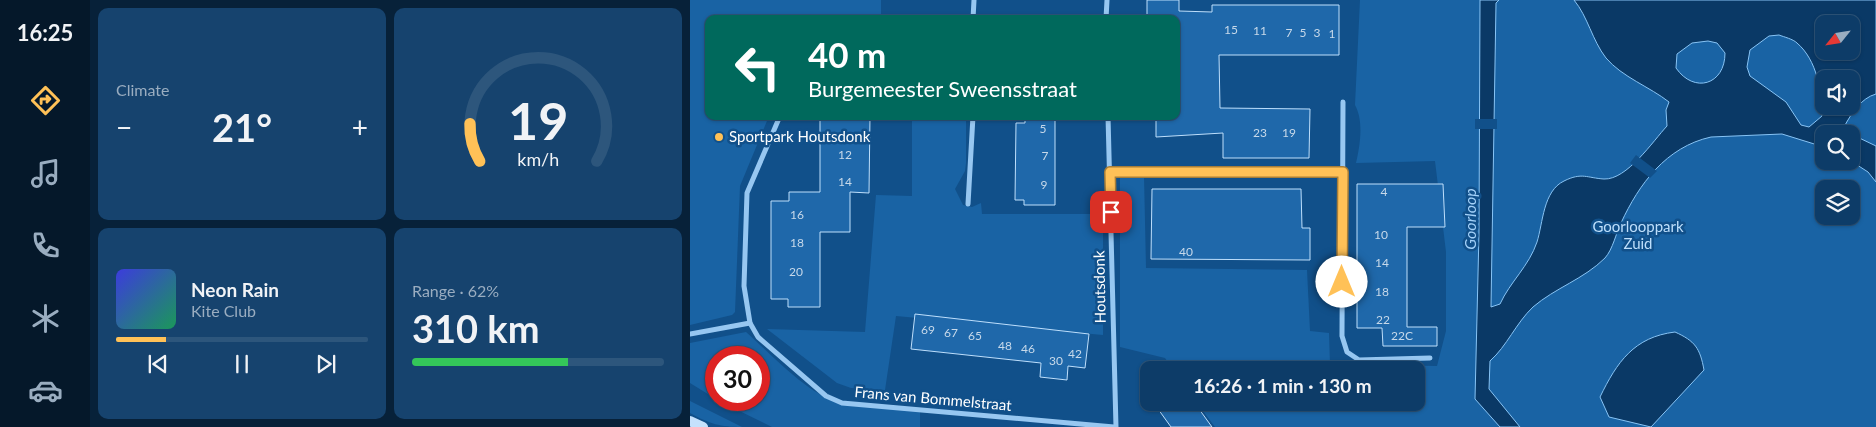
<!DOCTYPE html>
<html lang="en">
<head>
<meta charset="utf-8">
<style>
	:root { --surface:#0d3c68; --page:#16436e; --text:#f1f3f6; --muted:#9aadc0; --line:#2d567c; --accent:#ffc157 }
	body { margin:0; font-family:Lato,sans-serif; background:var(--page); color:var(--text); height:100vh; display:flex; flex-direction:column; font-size:19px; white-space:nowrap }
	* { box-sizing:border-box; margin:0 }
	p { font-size:16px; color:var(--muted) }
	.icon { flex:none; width:28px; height:28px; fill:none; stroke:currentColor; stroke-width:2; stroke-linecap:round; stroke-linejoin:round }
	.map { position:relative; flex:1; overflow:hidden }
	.side { display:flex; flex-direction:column; gap:8px; padding:8px; background:#072139; width:600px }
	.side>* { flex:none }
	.top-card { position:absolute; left:15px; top:15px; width:475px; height:105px; border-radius:10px; box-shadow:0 1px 4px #0004,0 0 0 1px var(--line); background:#00695c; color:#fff; overflow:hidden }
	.needle { width:32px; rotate:240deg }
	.controls { position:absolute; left:1125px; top:15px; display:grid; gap:10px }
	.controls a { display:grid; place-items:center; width:45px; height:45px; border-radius:10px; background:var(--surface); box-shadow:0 1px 4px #0004,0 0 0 1px var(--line); font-size:25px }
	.speed { position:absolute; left:15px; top:346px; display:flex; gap:10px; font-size:25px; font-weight:700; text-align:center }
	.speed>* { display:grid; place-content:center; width:65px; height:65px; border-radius:50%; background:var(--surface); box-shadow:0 1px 4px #0004,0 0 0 1px var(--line); line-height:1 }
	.speed .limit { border:8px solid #d22; background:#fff; color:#111 }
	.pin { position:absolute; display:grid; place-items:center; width:42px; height:42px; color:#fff; margin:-21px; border-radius:10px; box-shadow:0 2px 8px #0006 }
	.me { position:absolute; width:55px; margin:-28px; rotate:0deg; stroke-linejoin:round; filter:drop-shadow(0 0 4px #0008) }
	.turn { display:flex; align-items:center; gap:18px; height:105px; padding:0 20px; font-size:22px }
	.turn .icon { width:65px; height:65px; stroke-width:2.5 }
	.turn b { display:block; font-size:35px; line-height:42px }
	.big { font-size:38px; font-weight:700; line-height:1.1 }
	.side .card { flex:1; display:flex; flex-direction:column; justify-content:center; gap:8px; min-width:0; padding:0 18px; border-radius:10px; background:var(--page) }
	.side .dial { align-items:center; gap:0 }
	.dial svg { height:130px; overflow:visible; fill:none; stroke:var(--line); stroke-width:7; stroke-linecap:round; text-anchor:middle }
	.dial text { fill:var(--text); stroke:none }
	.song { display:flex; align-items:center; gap:15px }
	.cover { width:60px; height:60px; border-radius:8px; background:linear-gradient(135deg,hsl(240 70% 55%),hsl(150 70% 35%)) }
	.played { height:5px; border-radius:2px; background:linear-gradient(90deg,var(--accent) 20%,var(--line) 20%) }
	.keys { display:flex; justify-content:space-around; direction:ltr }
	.heat { display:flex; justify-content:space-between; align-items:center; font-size:28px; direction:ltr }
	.charge { height:8px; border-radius:4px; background:linear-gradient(90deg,#34c759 62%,var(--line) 0) }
	.side .tiles { flex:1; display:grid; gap:8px; grid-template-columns:repeat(2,1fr) }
	.trip { position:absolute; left:450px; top:361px; width:285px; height:50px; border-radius:10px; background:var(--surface); box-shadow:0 1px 4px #0004,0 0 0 1px var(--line); font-weight:700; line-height:50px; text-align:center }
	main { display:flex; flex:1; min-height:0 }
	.menu { display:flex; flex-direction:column; width:90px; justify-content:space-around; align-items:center; background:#05182a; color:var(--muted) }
	.menu .icon { width:35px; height:35px }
	.menu .on { color:var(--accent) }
	.menu b { font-size:22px; color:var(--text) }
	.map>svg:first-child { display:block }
</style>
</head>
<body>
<main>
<nav class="menu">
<b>16:25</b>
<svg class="icon on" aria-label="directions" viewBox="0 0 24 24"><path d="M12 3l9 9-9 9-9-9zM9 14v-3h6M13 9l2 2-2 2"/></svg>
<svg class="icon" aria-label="music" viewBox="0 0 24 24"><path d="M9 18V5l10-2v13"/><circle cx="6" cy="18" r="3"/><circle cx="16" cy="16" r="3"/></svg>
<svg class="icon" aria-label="phone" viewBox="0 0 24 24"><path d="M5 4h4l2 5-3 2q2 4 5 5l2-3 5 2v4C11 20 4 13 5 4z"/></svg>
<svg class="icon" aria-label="climate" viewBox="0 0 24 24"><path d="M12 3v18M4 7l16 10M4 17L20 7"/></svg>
<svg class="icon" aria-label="car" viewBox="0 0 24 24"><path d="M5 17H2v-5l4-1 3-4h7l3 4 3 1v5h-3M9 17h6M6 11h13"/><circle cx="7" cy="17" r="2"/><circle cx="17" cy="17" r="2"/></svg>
</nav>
<section class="side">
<div class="tiles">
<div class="card"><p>Climate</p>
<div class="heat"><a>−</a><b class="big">21°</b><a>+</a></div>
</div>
<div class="card dial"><svg viewBox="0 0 100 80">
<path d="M14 69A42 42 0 1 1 86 69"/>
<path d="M14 69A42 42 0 0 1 8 46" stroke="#ffc157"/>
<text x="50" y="56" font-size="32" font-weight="700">19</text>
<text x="50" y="72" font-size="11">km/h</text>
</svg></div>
<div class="card">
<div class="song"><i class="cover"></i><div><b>Neon Rain</b><p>Kite Club</p></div></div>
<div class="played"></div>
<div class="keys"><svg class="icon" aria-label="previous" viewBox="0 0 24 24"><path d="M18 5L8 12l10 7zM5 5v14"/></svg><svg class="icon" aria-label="pause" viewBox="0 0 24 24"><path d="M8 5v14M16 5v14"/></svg><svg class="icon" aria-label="next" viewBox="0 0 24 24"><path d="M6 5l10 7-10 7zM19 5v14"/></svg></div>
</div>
<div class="card"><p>Range · 62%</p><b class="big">310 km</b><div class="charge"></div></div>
</div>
</section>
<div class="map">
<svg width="1186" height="427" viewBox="0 0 1186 427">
	<rect width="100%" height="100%" fill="#11508a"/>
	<g fill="#1963a4" fill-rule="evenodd">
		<polygon points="0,0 191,0 191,19 19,19 19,116 79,116 50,186 45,312 42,315 0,325"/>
		<path d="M 670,0 L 1186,0 L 1186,427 L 525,427 L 507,403 L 726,402 L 726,370 L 693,370 L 694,365 L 747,366 L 756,331 L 756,252 L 745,161 L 666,163 C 670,146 674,121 665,105 ZM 1134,24 L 1161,24 L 1161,51 L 1134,51 ZM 1134,79 L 1161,79 L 1161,106 L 1134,106 ZM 1134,134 L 1161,134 L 1161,161 L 1134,161 ZM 1134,189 L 1161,189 L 1161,216 L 1134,216 Z"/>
		<polygon points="222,116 276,116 276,163 275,171 265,189 273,205 282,207 291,203 292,214 413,214 413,335 206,316 195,390 161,388 147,383 77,329 175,332 186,195 222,196"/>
		<polygon points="430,176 454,176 456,268 617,270 620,331 639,333 640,365 646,370 484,370 475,358 430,347"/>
		<path d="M 56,332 C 75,349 113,388 134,396 C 163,408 199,406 230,409 L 230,427 L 82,427 L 27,400 L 69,400 L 69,358 L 26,358 L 26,399 L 0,383 L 0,343 Z"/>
		<path d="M 0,401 L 52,427 C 30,427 20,424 0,413 Z"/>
	</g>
	<g fill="#0a3966" stroke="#88c4f5" fill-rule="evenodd">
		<path d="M 790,0 L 809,0 L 806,3 L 801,307 L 810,304 C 820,282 839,266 847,242 C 853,223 853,191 874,181 C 892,172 897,178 914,179 C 937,180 963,141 977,126 L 976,110 L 979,102 C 960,87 932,77 916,58 C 902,40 898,17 884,0 L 1186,0 L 1186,94 C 1171,98 1161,114 1154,127 L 1161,134 L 1134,134 L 1134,147 L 1092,134 L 1021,137 C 976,147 949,184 931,223 C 926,233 923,249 915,258 C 894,279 865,288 843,307 C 826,323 817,346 800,361 L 799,389 L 830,427 L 810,427 L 785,399 L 789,233 ZM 1134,24 L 1161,24 L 1161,51 L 1134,51 ZM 1089,35 C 1094,37 1103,39 1107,43 C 1127,60 1132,92 1132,116 L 1119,127 L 1111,125 L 1096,102 L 1060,76 L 1057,67 L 1060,50 L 1079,36 ZM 1018,41 L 1027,43 L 1035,53 C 1035,85 1004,94 986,68 L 987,54 L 1002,43 ZM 1134,79 L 1161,79 L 1161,106 L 1134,106 Z"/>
		<polygon points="1161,134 1186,146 1186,182 1178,172 1161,161"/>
		<path d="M 985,332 C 1005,341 1010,348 1014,370 L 961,427 L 919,417 L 910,397 C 927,362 944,337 985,332 Z"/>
	</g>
	<g fill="#11508a">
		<rect x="785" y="119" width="22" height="10"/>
		<polygon points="946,155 967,171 960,178 940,163"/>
	</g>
	<g fill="#1f68aa" stroke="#bedffc">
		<polygon points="457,0 489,0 489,11 522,12 522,5 649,5 649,55 529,55 530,108 620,109 619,158 533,158 533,133 466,137 466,116 486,116 486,19 457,19"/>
		<polygon points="130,116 180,116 179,193 160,192 160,232 130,232 130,307 98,307 98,299 81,299 81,201 99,201 99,192 130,192"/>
		<polygon points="335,116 365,116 365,205 334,205 334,200 325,200 326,123 335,123"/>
		<polygon points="667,184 753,184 755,227 717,227 717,327 747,327 747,346 693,346 692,328 667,328"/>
		<polygon points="462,189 611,189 612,228 620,228 620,260 461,259"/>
		<polygon points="225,314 399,334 395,368 378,366 377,380 350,377 351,363 221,349"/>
		<polygon points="463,402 504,402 522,427 481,427"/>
	</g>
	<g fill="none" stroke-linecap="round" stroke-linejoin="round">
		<g stroke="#97c7f1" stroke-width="5">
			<polyline points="283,19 284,0"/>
			<polyline points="416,19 417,0"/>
			<polyline points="653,102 652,336 657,352 669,360 740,358"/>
			<polyline points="90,116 57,193 54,286 60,323 68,337 136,396 152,403 424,427"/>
			<polyline points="418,116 426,427"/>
			<polyline points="420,173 653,172"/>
			<polyline points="278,204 283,116"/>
			<polyline points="0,334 60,323"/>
		</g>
		<polyline stroke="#c5e1fc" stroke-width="10" points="0,421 13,427"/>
	</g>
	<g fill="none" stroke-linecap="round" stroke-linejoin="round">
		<g stroke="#a67d39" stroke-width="12">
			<polyline id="route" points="421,212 420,172 653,172 652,282"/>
		</g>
		<use href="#route" stroke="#ffc157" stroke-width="9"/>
	</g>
	<circle fill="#ffc157" stroke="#11508a" stroke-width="2" cx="29" cy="137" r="5"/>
	<g text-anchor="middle" stroke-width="5" stroke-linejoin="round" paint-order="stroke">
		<g font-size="12" fill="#c7d9ea">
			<text x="541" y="34">15</text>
			<text x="570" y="35">11</text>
			<text x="599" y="37">7</text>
			<text x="613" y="37">5</text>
			<text x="627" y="37">3</text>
			<text x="642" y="38">1</text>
			<text x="353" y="133">5</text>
			<text x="570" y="137">23</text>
			<text x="599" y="137">19</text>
			<text x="155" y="159">12</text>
			<text x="355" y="160">7</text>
			<text x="155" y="186">14</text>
			<text x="354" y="189">9</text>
			<text x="694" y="196">4</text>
			<text x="107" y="219">16</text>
			<text x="691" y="239">10</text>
			<text x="107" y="247">18</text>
			<text x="496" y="256">40</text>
			<text x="692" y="267">14</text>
			<text x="106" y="276">20</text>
			<text x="692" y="296">18</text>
			<text x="693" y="324">22</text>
			<text x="238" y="334">69</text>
			<text x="261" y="337">67</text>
			<text x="285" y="340">65</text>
			<text x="712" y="340">22C</text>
			<text x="315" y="350">48</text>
			<text x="338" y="353">46</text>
			<text x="385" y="358">42</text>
			<text x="366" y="365">30</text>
		</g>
		<g font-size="15" fill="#fff" stroke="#11508a" text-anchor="start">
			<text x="39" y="142">Sportpark Houtsdonk</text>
		</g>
		<g font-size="15" fill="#bedffc" stroke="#11508a">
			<text x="948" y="232">Goorlooppark<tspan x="948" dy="17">Zuid</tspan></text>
		</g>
		<g font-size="15" fill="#fff" stroke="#11508a">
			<text transform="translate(410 287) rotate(-91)" y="5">Houtsdonk</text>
			<text transform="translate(243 399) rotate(5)" y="5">Frans van Bommelstraat</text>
		</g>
		<g font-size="16" font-style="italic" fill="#a3d1f9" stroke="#11508a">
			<text transform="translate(780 219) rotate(-90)" y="6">Goorloop</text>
		</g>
	</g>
</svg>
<div class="controls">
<a><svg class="needle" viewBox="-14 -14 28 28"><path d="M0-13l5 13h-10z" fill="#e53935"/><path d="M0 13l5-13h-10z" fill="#9aadc0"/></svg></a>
<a><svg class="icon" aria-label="sound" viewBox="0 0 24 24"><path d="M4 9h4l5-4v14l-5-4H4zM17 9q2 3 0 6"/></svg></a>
<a><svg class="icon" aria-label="search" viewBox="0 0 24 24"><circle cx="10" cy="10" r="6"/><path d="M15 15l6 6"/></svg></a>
<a><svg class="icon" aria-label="layers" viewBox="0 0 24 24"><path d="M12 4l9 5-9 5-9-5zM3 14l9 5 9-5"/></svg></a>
</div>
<div class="speed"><div class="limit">30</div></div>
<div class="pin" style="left:421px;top:212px;background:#d93025"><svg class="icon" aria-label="arrive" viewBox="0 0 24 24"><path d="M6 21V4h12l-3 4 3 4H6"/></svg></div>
<svg class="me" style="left:652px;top:282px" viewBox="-20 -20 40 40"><circle r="19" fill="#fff"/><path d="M0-13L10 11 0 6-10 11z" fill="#ffc157"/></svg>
<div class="trip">16:26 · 1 min · 130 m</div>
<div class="top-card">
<div class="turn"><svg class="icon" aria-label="left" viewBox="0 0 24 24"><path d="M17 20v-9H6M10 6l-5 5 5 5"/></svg><div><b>40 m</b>Burgemeester Sweensstraat</div></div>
</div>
</div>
</main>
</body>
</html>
